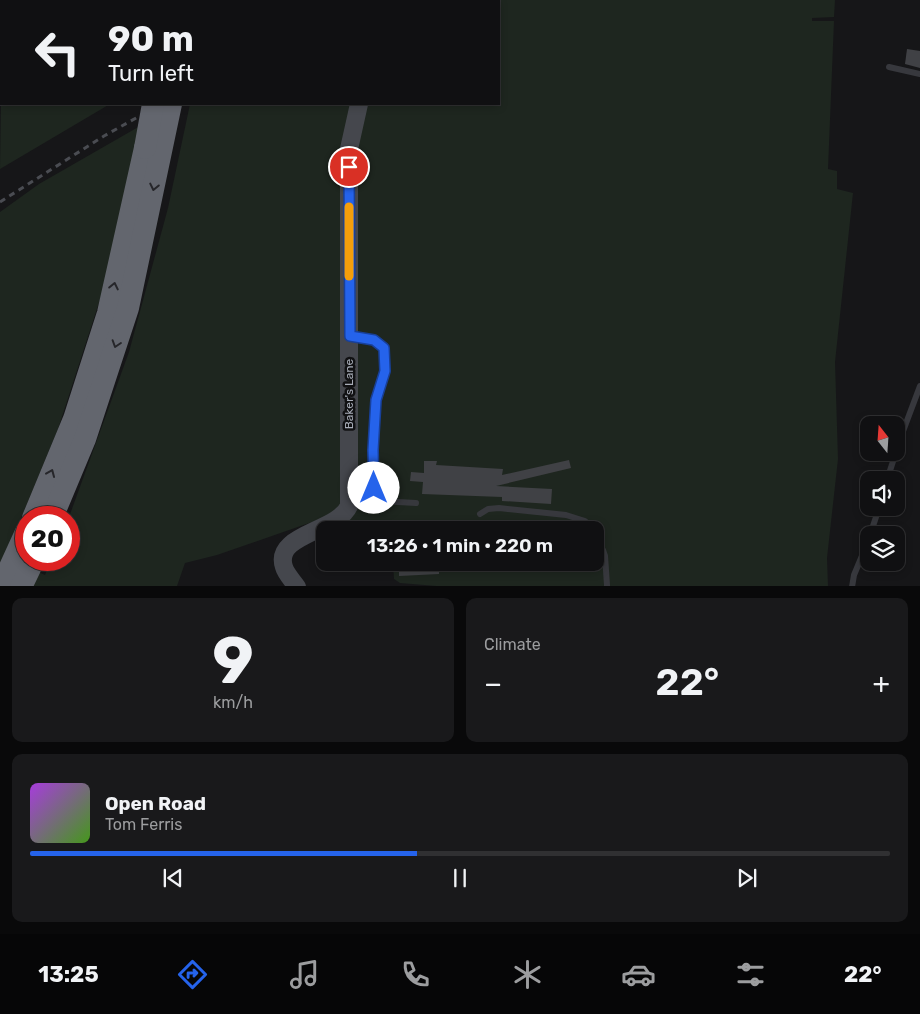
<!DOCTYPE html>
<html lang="en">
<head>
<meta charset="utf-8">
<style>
	:root { --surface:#101012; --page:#19191b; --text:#f1f3f6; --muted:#9c9d9f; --line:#303032; --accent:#2563eb }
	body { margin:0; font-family:Rubik,sans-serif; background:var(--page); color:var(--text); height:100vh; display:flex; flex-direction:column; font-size:19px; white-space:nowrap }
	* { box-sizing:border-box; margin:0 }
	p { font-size:16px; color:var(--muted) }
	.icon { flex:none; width:28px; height:28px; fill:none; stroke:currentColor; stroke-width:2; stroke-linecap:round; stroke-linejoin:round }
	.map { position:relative; height:586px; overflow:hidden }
	.panel { display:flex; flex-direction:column; gap:12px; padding:12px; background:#09090a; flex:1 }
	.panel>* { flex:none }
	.guide { position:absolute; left:0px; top:0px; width:500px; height:105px; box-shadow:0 2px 8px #0003,0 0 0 1px var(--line); background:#101012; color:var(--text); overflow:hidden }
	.needle { width:32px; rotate:343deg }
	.tools { position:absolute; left:860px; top:416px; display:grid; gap:10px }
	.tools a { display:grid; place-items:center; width:45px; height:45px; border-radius:10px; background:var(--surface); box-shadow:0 2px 8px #0003,0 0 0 1px var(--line); font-size:25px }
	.speed { position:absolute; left:15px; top:506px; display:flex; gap:10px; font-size:25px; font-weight:700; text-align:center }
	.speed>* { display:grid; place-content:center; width:65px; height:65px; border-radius:50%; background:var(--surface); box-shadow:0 2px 8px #0003,0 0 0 1px var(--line); line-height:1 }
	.speed .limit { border:8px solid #d22; background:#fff; color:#111 }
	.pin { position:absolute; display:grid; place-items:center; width:42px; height:42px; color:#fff; margin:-21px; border:2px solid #fff; border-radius:50%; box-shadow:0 1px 5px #0007 }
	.me { position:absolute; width:55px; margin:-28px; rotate:0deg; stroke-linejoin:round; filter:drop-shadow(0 0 4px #0008) }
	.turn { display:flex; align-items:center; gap:18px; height:105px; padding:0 25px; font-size:22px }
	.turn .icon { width:65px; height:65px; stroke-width:2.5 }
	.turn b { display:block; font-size:35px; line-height:42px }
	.big { font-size:38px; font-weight:600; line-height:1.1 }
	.panel .card { flex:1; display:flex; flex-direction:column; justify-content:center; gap:8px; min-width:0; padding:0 18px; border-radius:10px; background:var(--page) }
	.panel .dial { align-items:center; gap:0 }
	.dial b { font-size:65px; line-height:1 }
	.song { display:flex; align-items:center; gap:15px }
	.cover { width:60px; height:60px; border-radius:8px; background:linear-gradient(135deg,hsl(280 70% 55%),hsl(100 70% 35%)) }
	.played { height:5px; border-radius:2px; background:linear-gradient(90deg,var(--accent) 45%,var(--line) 45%) }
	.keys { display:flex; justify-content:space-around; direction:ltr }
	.heat { display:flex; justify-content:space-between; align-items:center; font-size:28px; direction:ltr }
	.panel .tiles { flex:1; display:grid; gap:12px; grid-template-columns:1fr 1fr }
	.card:last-child { grid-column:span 2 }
	.trip { position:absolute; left:316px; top:521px; width:288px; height:50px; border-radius:10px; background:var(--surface); box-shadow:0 2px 8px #0003,0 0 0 1px var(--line); font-weight:600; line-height:50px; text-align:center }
	.tab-bar { display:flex; height:80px; justify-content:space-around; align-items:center; background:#060607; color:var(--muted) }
	.tab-bar .icon { width:35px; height:35px }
	.tab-bar .on { color:var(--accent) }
	.tab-bar b { font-size:22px; color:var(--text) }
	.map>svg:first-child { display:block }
</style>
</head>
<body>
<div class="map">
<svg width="920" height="587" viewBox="0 0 920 587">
	<rect width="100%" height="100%" fill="#161618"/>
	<g fill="#1e261f">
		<polygon points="403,0 835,0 834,17 812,18 812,21 834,21 828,169 837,171 837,189 853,193 835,362 838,459 827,558 828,586 448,587 400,583 394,579 393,563 595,562 595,530 362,530 354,528 332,515 217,555 185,563 177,586 0,586 0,212 39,184 140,126 106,281 58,429 5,557 45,575 51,560 69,560 69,517 129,352 168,208 190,104 499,104 499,1 400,1"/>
		<polygon points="1,100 1,104 110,104 0,169"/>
	</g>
	<g fill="#404145">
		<polygon points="907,49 920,51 920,68 905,64"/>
		<polygon points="569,460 571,468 496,486 552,489 551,504 502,501 502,497 422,494 423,482 410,481 411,472 424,473 424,461 437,461 436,465 503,469 502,475"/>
		<polygon points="399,562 439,562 439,574 399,576"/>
	</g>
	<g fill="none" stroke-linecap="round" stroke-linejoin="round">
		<g stroke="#37383d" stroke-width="6">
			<polyline points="889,67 920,74"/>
			<polyline points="351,336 373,340 384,348 385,371 376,400 373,450 373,488 380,501 416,503"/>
			<polyline points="896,450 920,386"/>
			<polyline points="887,480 896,452"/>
			<polyline points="480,514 488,509 499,508 566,515 585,521 591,530"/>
			<polyline points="870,535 879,508"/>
			<polyline points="595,542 603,550 605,556 607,585"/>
			<polyline points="852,587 854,575 869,539"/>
		</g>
		<g stroke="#45474d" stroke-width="18">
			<polyline points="381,1 382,0"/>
			<path d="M 297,587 C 293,581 286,574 284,567 C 273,534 337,532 349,506 L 349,149 L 359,104"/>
		</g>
		<g stroke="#63666e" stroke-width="22">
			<polyline points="169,1 170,0"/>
			<polyline points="189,1 189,0"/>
			<polyline points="33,518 74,419 108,313 145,148"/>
			<polyline points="52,518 85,439 128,308 171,104"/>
			<polyline points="1,587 26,532"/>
			<polyline points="21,587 34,560"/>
		</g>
		<g stroke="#4a4c52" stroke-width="3" stroke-dasharray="6 5" stroke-linecap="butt">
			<polyline points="330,1 332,0"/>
			<polyline points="345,1 347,0"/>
			<polyline points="0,202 104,136 161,104"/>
		</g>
		<polyline stroke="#63666e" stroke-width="22" points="145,148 153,104"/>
	</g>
	<defs><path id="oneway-chevron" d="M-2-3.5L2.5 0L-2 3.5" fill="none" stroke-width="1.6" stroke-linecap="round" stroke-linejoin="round" transform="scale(1.25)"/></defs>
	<g stroke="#26262a">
		<use href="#oneway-chevron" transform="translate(154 187) rotate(102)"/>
		<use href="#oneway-chevron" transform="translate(114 286) rotate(-78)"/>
		<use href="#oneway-chevron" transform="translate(116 344) rotate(108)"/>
		<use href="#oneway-chevron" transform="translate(51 473) rotate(-67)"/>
	</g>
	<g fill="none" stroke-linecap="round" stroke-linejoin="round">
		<g stroke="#184099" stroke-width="12">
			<polyline id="route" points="349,167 350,336 374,340 384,348 385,371 376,400 373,450 374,488"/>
		</g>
		<use href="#route" stroke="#2563eb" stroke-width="9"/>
		<polyline stroke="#f59e0b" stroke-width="9" points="349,207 349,276"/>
	</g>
	<g text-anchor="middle" stroke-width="5" stroke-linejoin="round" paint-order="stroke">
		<g font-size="12" fill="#a8adb8" stroke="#111113">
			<text transform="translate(349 394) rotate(-90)" y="4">Baker's Lane</text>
		</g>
	</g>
</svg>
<div class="tools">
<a><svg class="needle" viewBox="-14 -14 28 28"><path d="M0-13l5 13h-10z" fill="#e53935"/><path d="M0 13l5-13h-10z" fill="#9c9d9f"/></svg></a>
<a><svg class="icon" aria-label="sound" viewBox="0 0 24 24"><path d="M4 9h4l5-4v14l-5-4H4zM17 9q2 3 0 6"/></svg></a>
<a><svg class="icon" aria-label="layers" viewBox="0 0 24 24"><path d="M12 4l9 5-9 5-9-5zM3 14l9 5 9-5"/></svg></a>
</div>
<div class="speed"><div class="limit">20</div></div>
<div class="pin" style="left:349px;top:167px;background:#d93025"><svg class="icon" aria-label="arrive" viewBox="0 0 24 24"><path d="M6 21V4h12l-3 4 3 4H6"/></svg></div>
<svg class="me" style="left:374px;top:488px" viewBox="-20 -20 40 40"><circle r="19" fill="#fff"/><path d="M0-13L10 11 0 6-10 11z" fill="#2563eb"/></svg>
<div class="trip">13:26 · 1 min · 220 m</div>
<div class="guide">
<div class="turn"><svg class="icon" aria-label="left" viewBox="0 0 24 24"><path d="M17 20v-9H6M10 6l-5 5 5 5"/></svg><div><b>90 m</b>Turn left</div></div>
</div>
</div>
<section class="panel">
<div class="tiles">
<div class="card dial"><b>9</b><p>km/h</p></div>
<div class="card"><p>Climate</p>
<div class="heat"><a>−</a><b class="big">22°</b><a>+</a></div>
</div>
<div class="card">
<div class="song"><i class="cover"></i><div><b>Open Road</b><p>Tom Ferris</p></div></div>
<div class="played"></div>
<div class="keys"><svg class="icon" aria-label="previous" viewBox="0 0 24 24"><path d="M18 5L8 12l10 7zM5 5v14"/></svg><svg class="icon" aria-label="pause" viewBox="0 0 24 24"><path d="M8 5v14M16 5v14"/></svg><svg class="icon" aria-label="next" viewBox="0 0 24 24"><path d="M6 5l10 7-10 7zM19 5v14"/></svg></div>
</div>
</div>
</section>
<nav class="tab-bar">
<b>13:25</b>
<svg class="icon on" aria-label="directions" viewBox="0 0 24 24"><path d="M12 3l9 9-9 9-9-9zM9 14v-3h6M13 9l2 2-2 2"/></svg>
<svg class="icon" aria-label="music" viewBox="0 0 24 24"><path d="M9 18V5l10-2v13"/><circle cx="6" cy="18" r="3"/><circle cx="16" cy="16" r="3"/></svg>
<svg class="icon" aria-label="phone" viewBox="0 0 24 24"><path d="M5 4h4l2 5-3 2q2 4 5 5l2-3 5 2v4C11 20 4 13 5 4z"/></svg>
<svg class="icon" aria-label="climate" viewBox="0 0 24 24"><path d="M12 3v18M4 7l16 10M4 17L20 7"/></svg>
<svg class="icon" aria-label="car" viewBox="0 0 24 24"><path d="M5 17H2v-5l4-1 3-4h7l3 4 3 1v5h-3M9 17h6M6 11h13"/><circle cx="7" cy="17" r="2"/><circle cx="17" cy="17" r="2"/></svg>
<svg class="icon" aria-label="filters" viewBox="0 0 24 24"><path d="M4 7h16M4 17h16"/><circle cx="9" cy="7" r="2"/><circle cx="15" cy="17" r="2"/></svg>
<b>22°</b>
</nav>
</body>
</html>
